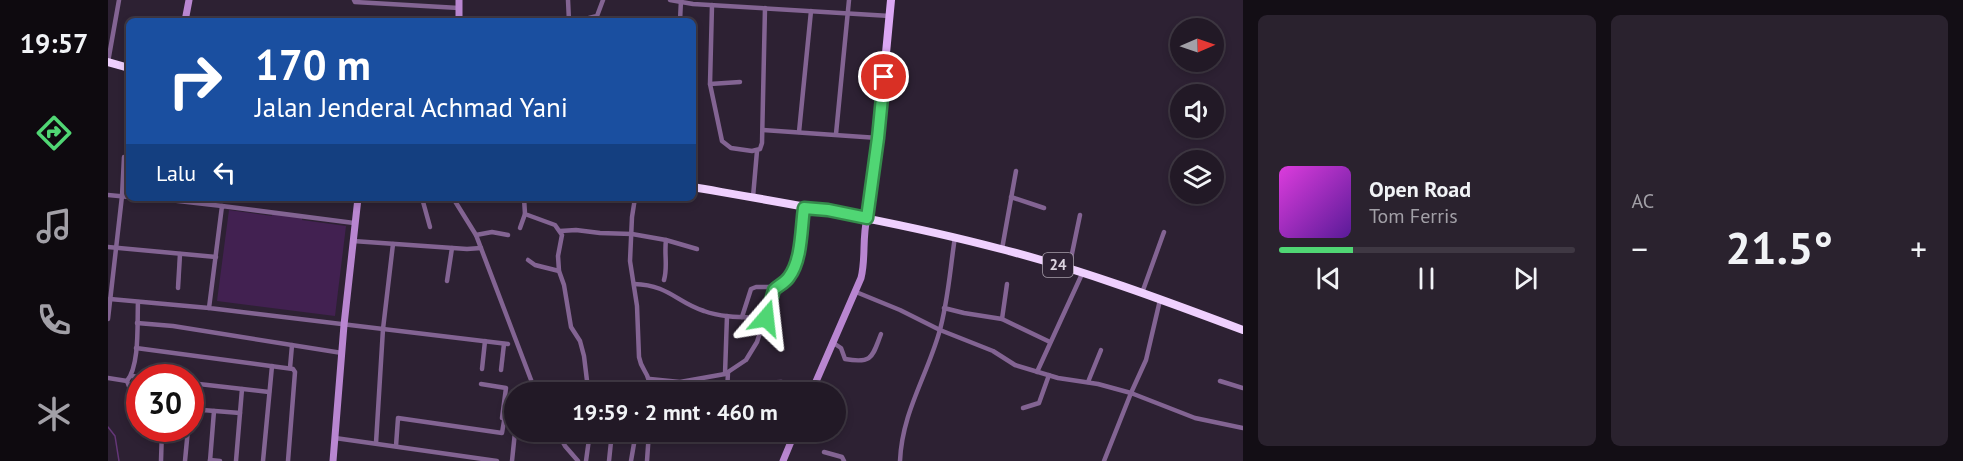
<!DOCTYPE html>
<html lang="id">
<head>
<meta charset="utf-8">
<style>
	:root { --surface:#221926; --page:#2a222e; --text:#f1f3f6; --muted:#a2a0a7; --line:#3f3843; --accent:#50d674 }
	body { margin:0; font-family:"PT Sans",sans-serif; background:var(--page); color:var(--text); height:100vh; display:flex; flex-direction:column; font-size:22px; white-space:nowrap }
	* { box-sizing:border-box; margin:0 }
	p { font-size:20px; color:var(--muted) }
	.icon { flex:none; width:33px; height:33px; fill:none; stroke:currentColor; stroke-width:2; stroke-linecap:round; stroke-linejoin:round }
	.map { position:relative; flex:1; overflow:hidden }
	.panel { display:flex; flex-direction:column; gap:15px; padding:15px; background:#130e15; width:720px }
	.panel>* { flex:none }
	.top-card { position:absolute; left:18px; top:18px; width:570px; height:183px; border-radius:9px; box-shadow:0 3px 9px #0003,0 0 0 2px var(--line); background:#1a4fa0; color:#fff; overflow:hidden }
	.needle { width:39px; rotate:88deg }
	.fabs { position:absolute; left:1062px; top:18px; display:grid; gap:12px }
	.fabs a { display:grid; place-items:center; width:54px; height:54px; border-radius:50%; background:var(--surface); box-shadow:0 3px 9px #0003,0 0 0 2px var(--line); font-size:30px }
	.speed { position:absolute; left:18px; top:364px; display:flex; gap:12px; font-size:30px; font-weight:700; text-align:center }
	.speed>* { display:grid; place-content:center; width:78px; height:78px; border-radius:50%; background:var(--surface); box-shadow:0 3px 9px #0003,0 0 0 2px var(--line); line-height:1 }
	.speed .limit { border:9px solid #d22; background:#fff; color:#111 }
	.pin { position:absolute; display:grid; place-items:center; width:51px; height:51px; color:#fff; margin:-26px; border:3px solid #fff; border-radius:50%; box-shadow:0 2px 6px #0007 }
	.me { position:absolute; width:66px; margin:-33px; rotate:17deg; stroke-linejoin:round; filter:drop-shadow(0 0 4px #0008) }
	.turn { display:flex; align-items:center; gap:21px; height:126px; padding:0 30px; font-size:27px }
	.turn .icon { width:78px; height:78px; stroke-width:2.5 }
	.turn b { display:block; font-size:42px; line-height:51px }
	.then { display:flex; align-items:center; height:57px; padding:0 30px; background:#0003; gap:12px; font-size:22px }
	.big { font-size:45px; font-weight:700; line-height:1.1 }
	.panel .widget { flex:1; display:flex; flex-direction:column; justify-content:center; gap:9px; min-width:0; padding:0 21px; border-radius:9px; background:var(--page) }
	.song { display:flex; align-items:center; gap:18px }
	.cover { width:72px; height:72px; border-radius:9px; background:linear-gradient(135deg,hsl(300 70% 55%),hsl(270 70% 35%)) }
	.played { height:6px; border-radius:3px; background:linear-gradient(90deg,var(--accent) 25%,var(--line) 25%) }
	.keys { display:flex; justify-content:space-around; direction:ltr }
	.heat { display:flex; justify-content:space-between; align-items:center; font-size:33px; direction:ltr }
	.panel .tiles { flex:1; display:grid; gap:15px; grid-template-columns:repeat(2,1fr) }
	.trip { position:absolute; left:396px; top:382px; width:342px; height:60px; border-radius:30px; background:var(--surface); box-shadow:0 3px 9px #0003,0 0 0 2px var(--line); font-weight:700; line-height:60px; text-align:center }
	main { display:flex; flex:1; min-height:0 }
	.tab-bar { display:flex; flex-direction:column; width:108px; justify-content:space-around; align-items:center; background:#0e0a0f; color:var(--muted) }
	.tab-bar .icon { width:42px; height:42px }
	.tab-bar .selected { color:var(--accent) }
	.tab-bar b { font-size:27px; color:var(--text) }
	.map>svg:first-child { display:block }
</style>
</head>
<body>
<main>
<nav class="tab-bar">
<b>19:57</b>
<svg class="icon selected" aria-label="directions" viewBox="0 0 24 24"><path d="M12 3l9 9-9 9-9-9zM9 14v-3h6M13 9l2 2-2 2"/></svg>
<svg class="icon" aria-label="music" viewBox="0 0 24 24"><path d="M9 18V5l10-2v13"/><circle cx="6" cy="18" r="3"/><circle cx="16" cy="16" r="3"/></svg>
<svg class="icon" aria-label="phone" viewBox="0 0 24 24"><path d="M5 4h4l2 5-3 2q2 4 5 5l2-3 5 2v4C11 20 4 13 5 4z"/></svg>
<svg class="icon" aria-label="climate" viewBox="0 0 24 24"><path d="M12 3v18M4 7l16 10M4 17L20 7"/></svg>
</nav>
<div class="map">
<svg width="1135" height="461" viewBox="0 0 1135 461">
	<rect width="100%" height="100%" fill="#2d2133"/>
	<polygon fill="#422151" points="121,210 164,216 165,211 194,215 194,220 238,226 227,316 109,301"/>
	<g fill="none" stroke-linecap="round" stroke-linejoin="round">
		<polyline stroke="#643678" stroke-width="1.5" points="0,427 7,436 11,461"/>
		<g stroke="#836493" stroke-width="4.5">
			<polyline points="246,0 247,2 351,8"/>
			<polyline points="460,0 461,21"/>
			<polyline points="562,0 585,4 782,16"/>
			<polyline points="604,5 602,84 614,141 623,148 644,151 652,149 654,143 657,8"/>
			<polyline points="480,21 481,18 489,16 495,0"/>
			<polyline points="572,21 573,0"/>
			<polyline points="0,62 11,0"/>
			<polyline points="602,84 632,82"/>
			<polyline points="655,130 770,138"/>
			<polyline points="691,132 703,11"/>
			<polyline points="728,134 741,0"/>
			<polyline points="0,195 21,197"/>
			<polyline points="645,197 649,151"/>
			<polyline points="903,197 936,208"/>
			<polyline points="44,198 114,206"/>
			<polyline points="314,198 322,227"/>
			<polyline points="345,198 368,235 428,393"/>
			<polyline points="416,198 417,214 447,225 454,235 450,256 451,271 456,285 463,327 472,341 476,356 480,389 483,391 500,393"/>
			<path d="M 527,198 L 524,217 L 522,261 L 529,306 L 531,357 C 534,374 544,372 540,393"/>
			<polyline points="246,223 114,206 101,308 400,344"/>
			<polyline points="412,228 417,214"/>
			<polyline points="452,231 468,230 492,233 524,234 558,240 589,249"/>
			<polyline points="368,235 384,232 400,235"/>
			<polyline points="245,241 359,249 373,248"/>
			<polyline points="0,247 108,257"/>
			<polyline points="894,249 908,171"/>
			<polyline points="420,260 427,265 451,271"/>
			<polyline points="961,268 972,215"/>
			<path d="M 556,280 C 560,267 556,254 558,240"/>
			<polyline points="339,281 344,248"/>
			<path d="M 526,284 C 561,285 568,302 596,311 C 615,318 638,317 658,318"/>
			<polyline points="70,288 72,254"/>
			<polyline points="748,292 792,310 832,330 885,351 907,365 950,378 990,384 1023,393 1038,360 1052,300"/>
			<polyline points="1034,293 1056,232"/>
			<polyline points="2,299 101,308"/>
			<path d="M 30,302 C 29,323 32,365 19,381 L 25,397 L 32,403"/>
			<polyline points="836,308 856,313 894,319 942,342"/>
			<polyline points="634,317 643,289 648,287 669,287"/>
			<polyline points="0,319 14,196 16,157"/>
			<polyline points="894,319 899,284"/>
			<polyline points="29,323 65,326 234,353"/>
			<path d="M 724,342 L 733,348 L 737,359 C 765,364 764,357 773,334"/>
			<polyline points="28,348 185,369 187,372 180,461"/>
			<polyline points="182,368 184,345"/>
			<polyline points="374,369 377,341"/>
			<polyline points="393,370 396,344"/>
			<polyline points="929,372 974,274"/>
			<polyline points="617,374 619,316"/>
			<polyline points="23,376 43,378"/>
			<polyline points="0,378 19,381"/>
			<polyline points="542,379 572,382 617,374 638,360 649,342 666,289 676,284 685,271 689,258 696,208"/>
			<polyline points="1112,381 1135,388"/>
			<polyline points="980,382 993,350"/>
			<polyline points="82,383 161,392"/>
			<polyline points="654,383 673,382 705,388"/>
			<polyline points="373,384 398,388 394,418 406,421"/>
			<polyline points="619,393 620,372"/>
			<polyline points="641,393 641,392"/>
			<polyline points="29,401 26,405 26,412 32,416"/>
			<polyline points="915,408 931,403 941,375"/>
			<polyline points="82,409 132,413 134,389"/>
			<polyline points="449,432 457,446 470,461"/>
			<polyline points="227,438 389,461"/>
			<polyline points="268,443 275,329 285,244"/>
			<polyline points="288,446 290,418 394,433 396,421"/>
			<polyline points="716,452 734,457 736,461"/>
			<polyline points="102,460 112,461"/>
			<polyline points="53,461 54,429"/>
			<polyline points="77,461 80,429"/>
			<polyline points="102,461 106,411"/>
			<polyline points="128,461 132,413"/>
			<polyline points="155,461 164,366"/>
			<polyline points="404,461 407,432"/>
			<polyline points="478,461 482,432"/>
			<polyline points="501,461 504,432"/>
			<polyline points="523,461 528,432"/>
			<polyline points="539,461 541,432"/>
			<path d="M 792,461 C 794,413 818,378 831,333 C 840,303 842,269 847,237"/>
			<polyline points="996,461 1023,393 1087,418 1135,428"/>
		</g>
		<g stroke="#b986d1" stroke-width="7">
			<polyline points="351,0 351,21"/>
			<polyline points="77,21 81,0"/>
			<path d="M 703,393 L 753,278 C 758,259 754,238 759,218"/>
			<polyline points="225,461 236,325 250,198"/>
			<polyline points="675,461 687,432"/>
		</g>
		<polyline stroke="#dba7f4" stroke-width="8" points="759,218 770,138 783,0"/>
		<g stroke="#efd0fe" stroke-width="8">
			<polyline points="0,62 21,68"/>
			<path d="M 585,187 C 688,205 791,222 893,249 C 975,270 1055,300 1135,330"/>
		</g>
	</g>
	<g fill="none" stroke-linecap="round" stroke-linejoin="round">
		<g stroke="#348b4b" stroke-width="15">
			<path id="route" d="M 658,318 L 666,290 C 671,285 677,283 681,277 C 694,260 693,229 696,208 L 720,210 L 759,218 L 770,138 L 776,77"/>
		</g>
		<use href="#route" stroke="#50d674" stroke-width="10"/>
	</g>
	<g text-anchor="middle" stroke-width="6" stroke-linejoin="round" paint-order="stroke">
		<rect fill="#2d2133" stroke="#a79eab" stroke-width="1.5" x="935" y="253" width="30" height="24" rx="4.5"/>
		<g font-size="15" font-weight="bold" fill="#dbd3df">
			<text x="950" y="270">24</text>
		</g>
	</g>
</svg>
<div class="fabs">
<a><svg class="needle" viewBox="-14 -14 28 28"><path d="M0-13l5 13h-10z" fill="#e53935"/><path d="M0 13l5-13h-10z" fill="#a2a0a7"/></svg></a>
<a><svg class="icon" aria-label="sound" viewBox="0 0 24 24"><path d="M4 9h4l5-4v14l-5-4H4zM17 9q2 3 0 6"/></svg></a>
<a><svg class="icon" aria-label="layers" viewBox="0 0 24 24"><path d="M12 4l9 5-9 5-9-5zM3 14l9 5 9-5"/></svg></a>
</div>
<div class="speed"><div class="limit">30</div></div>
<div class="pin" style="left:776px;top:77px;background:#d93025"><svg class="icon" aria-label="arrive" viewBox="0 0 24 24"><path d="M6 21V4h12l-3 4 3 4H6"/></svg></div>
<svg class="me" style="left:658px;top:318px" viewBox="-20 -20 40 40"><path d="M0-17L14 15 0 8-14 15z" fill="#50d674" stroke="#fff" stroke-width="4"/></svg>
<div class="trip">19:59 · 2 mnt · 460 m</div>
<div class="top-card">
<div class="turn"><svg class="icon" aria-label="right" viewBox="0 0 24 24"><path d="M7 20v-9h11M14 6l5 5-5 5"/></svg><div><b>170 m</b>Jalan Jenderal Achmad Yani</div></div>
<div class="then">Lalu<svg class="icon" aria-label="left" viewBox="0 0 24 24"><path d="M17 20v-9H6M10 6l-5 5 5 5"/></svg></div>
</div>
</div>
<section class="panel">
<div class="tiles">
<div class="widget">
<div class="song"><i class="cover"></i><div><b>Open Road</b><p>Tom Ferris</p></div></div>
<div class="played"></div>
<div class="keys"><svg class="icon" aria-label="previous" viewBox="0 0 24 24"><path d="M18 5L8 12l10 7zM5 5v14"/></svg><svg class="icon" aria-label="pause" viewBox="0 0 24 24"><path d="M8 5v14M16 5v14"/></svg><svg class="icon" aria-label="next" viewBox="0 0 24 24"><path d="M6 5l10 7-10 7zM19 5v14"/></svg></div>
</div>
<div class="widget"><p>AC</p>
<div class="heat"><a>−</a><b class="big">21.5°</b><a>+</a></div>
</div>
</div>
</section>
</main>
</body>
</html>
